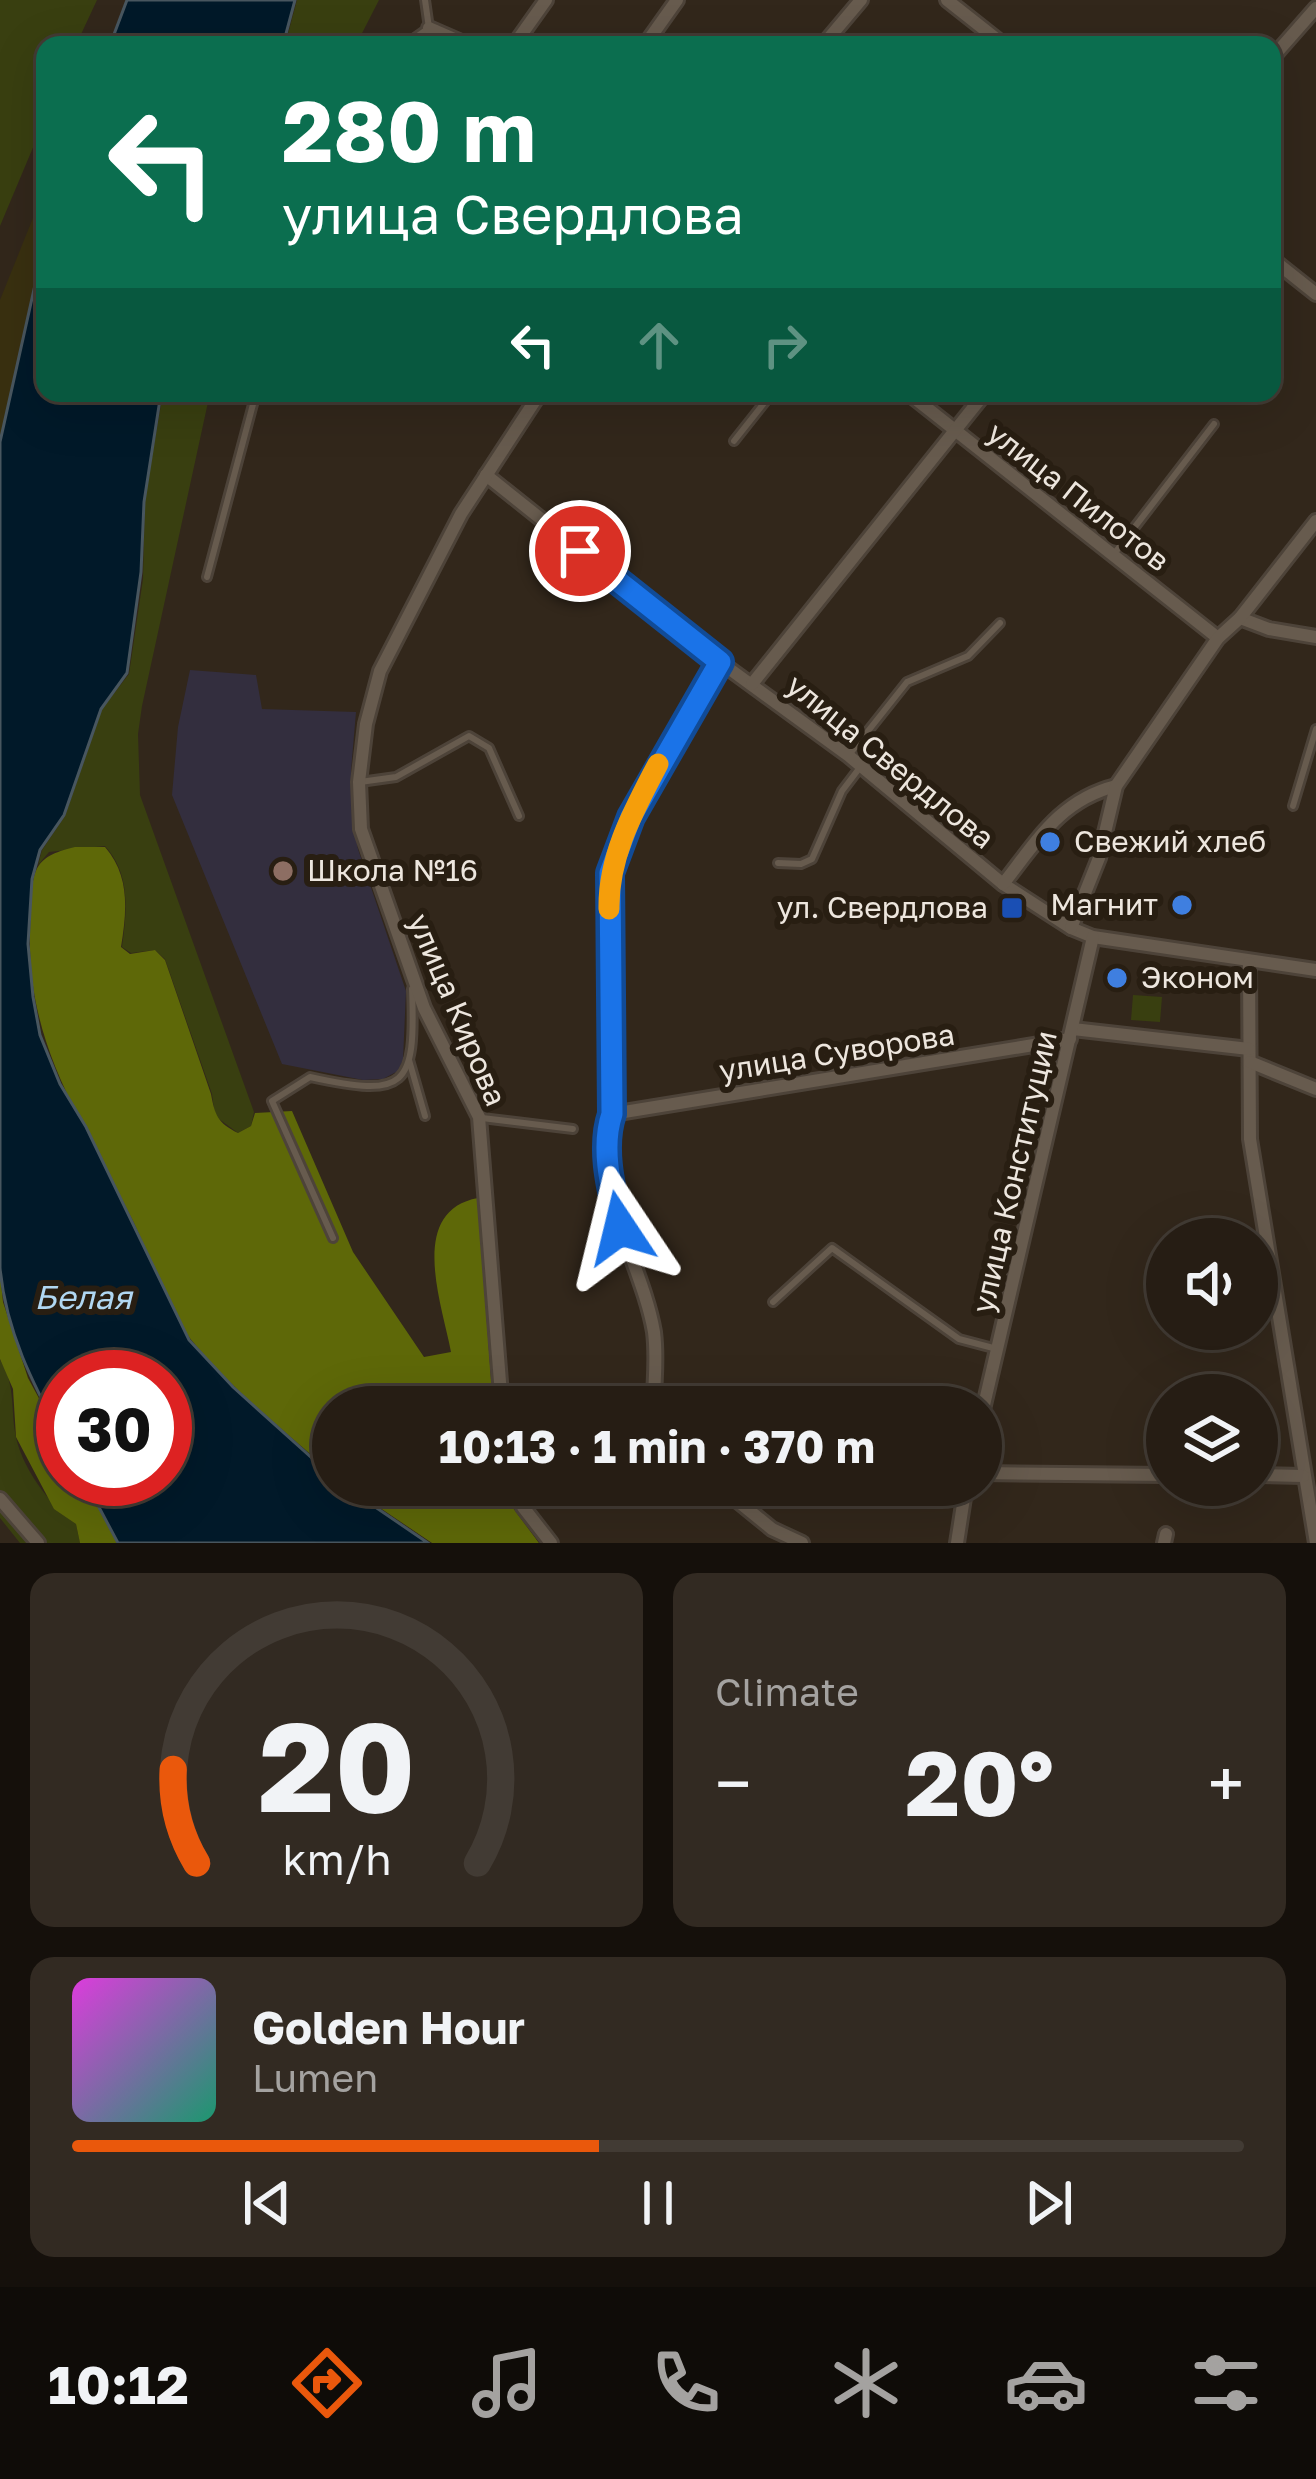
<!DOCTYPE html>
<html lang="en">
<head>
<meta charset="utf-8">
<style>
	:root { --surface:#261d14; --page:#322a22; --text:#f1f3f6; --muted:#a4a2a0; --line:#423b34; --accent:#ea580c }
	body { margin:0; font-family:"Golos Text",sans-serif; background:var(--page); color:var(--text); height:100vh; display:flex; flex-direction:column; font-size:45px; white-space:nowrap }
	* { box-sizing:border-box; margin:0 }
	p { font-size:39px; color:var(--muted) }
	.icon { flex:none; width:66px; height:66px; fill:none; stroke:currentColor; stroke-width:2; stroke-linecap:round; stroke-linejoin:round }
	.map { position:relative; height:1543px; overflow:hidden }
	.side { display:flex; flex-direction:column; gap:30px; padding:30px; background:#15100b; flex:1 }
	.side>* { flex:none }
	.hud { position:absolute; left:36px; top:36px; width:1245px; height:366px; border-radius:24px; box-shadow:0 12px 48px #0002,0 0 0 3px var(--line); background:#0b6e4f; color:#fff; overflow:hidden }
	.buttons { position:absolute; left:1146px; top:1218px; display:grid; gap:24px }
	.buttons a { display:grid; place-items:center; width:132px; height:132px; border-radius:50%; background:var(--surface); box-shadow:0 12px 48px #0002,0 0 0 3px var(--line); font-size:60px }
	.speed { position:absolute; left:36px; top:1350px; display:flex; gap:24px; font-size:60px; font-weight:700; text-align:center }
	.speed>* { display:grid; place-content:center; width:156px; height:156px; border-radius:50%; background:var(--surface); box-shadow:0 12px 48px #0002,0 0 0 3px var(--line); line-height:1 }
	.speed .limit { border:18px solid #d22; background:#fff; color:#111 }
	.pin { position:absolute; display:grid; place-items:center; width:102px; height:102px; color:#fff; margin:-51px; border:6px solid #fff; border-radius:50%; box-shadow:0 3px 12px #0007 }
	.me { position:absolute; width:132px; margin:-66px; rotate:350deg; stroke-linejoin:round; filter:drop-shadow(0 0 9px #0008) }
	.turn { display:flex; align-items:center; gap:42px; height:252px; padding:0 48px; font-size:54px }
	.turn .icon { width:156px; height:156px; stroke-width:2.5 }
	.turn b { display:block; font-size:84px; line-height:102px }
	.lanes { display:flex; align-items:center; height:114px; padding:0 48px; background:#0003; justify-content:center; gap:60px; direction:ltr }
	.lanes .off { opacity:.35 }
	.big { font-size:90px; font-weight:700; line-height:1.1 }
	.side .tile { flex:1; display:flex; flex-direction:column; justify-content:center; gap:18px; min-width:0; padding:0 42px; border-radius:24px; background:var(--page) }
	.side .dial { align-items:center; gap:0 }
	.dial svg { height:312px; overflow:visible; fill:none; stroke:var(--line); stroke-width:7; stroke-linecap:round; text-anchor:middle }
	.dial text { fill:var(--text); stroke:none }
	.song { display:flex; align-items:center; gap:36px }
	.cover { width:144px; height:144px; border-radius:18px; background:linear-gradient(135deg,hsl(300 70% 55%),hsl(160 70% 35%)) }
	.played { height:12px; border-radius:6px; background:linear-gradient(90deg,var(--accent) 45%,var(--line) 45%) }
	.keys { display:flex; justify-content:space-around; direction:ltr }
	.heat { display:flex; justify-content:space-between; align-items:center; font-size:66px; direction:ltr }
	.side .tiles { flex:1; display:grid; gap:30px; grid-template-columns:1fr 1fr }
	.tile:last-child { grid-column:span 2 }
	.trip { position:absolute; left:312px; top:1386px; width:690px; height:120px; border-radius:60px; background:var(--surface); box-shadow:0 12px 48px #0002,0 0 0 3px var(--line); font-weight:700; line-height:120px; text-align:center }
	.tabs { display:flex; height:192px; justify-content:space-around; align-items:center; background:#0f0c08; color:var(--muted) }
	.tabs .icon { width:84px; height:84px }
	.tabs .on { color:var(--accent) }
	.tabs b { font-size:54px; color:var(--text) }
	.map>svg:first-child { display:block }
</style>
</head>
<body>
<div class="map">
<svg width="1316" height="1543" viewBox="0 0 1316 1543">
	<rect width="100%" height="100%" fill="#32271b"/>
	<polygon fill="#332e3e" points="190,670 256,675 262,709 356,712 351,771 352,820 358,849 406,991 403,1060 398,1071 383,1079 363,1080 282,1064 172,795 178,727"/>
	<g fill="#393f10">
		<polygon points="0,0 97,0 76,45 45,45 45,119 0,226"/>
		<polygon points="297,0 379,0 356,45 285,45"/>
		<path d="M 163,393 L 210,393 L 142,706 L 138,734 L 140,795 L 254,1112 L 251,1126 L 238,1133 L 215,1116 L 212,1094 L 165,959 L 155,950 L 131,953 L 122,947 C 127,910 131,875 105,846 L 49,852 L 38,865 L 42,850 L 65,816 L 102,709 L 129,674 L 143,579 L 145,498 Z"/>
		<polygon points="1133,995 1162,997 1160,1022 1131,1020"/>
		<path d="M 0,1360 C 15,1383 11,1406 15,1432 C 20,1466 50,1506 76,1524 L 80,1543 L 20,1543 L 0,1518 Z"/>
	</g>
	<g fill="#5e6808">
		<path d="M 75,847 L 105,847 C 130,876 127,910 121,947 L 130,954 L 155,950 L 165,960 L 211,1094 C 215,1116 218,1123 238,1133 L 251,1126 L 255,1113 L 292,1111 L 353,1252 L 424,1357 L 451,1352 C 442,1304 407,1211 478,1198 L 493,1407 L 333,1407 L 333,1474 C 286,1432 233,1391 193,1342 C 173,1318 148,1251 132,1219 C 79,1112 21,1039 31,912 C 33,872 31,857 75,847 Z"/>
		<polygon points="0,1272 3,1302 28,1378 63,1443 63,1479 83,1479 117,1543 80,1543 76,1524 54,1509 16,1437 13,1389 0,1359"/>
		<polygon points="346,1485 496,1485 539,1543 432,1543"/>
	</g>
	<polygon fill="#393010" points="45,188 45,240 0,441 0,300"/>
	<g fill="#011929" stroke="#48565f" stroke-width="3">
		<polygon points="127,0 295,0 283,45 110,45"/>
		<path d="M 45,240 L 45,393 L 161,393 L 144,502 L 141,572 L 127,673 L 101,709 L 64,815 L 40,850 L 32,879 L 28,944 L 33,997 L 40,1035 L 60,1084 L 86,1127 L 189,1340 L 233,1387 L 333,1477 L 333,1485 L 343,1485 L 428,1543 L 118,1543 L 84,1479 L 165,1479 L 165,1377 L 63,1377 L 63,1440 C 33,1384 6,1332 0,1268 L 0,442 Z"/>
	</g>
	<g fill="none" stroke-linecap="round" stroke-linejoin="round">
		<g stroke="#4d4339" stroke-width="12">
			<g id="lane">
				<polyline points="405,45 429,28 425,0"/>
				<polyline points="734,441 772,393"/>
				<polyline points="1114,554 1214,424"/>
				<polyline points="207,577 256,393"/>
				<polyline points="849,755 907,682 968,656 1000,623"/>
				<polyline points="360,782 396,777 469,736 489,748 519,816"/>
				<polyline points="1293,806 1316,729"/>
				<polyline points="778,863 801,864 812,859 842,791 861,766"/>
				<polyline points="409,1060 425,1116"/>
				<polyline points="482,1118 573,1129"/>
				<path d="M 333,1238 L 272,1101 L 310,1077 C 406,1098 416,1088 412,989"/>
				<polyline points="773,1302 832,1248 959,1339 997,1349"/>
				<polyline points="840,1404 846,1407"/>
			</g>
		</g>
		<g stroke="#4d4339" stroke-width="18">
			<g id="street">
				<polyline points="947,0 1004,45"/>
				<polyline points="429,28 468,45"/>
				<polyline points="514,45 546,0"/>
				<polyline points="645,45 677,0"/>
				<polyline points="823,45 861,0"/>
				<polyline points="1272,58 1316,8"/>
				<polyline points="1272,259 1316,294"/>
				<polyline points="908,393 1218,638"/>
				<polyline points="486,475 720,662 849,756 1003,884 1071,928 1093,937 1316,970"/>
				<polyline points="1240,618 1269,629 1316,637"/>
				<polyline points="752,684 985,393"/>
				<path d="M 1003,884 C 1037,841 1060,800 1116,786"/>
				<polyline points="1071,928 1099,858 1116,786 1218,638 1240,618 1316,521"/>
				<polyline points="1249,963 1250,1139 1316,1543"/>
				<polyline points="1073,1029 1249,1049"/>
				<polyline points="1250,1062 1316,1089"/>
				<polyline points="612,1114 1070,1039"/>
				<polyline points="502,1407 479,1117 424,1008 361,829 359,782 366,724 380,671 461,514 540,393"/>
				<path d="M 653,1407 C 655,1383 657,1356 654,1332 C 642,1262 589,1187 612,1114 L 610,873 L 631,817 L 720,662"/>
				<polyline points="981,1418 1093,937"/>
				<polyline points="981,1473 1167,1475"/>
				<polyline points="1257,1475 1303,1476"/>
				<polyline points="516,1485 523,1507 551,1543"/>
				<polyline points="718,1485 772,1529 802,1543"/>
				<polyline points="0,1499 38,1543"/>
				<polyline points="957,1543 966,1485"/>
				<polyline points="1164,1543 1166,1534"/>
			</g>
		</g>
		<use href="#lane" stroke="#675b4e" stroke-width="6"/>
		<use href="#street" stroke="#675b4e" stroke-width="12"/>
	</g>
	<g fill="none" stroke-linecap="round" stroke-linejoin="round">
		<g stroke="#114b97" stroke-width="30">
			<path id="route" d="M 580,551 L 720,662 L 631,817 L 610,873 L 612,1114 C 600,1149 612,1192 620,1228"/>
		</g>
		<use href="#route" stroke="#1a73e8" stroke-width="21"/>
		<path stroke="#f59e0b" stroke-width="21" d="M 609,909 C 608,856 634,810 658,764"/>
	</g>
	<g fill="#3f7fe0" stroke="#281e12" stroke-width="4.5">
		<circle cx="1050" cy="842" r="12"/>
		<circle cx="1182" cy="905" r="12"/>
		<circle cx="1117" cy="978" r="12"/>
	</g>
	<circle fill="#8d6e63" stroke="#281e12" stroke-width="4.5" cx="283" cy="871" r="12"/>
	<rect fill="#1a4fb4" stroke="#281e12" stroke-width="4.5" x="1000" y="896" width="24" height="24" rx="6"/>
	<g text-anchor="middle" stroke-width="12" stroke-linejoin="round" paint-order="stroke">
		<g font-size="30" fill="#ede6de" stroke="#281e12">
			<text transform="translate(1078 497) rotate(38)" y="10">улица Пилотов</text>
			<text transform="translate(890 762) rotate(39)" y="10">улица Свердлова</text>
			<text transform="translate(457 1010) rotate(67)" y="10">улица Кирова</text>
			<text transform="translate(837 1053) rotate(-9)" y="10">улица Суворова</text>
			<text transform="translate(1015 1172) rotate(-77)" y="10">улица Конституции</text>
		</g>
		<g font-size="30" fill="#ede6de" stroke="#281e12" text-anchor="start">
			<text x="1074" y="852">Свежий хлеб</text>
			<text x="307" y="881">Школа №16</text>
			<text x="1158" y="915" text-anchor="end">Магнит</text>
			<text x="988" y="918" text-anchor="end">ул. Свердлова</text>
			<text x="1141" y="988">Эконом</text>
		</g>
		<g font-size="33" font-style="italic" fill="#b0d7f2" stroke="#281e12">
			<text x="83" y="1309">Белая</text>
		</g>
	</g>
</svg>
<div class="buttons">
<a><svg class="icon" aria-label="sound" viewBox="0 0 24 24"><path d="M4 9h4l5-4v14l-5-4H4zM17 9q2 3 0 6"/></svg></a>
<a><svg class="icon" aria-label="layers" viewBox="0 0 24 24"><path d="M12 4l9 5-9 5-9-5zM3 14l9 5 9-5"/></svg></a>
</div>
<div class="speed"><div class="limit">30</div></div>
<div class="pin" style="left:580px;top:551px;background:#d93025"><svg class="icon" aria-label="arrive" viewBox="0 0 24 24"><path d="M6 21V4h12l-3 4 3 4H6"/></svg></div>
<svg class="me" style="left:620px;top:1228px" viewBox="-20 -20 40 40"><path d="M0-17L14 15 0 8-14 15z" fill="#1a73e8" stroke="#fff" stroke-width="4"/></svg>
<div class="trip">10:13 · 1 min · 370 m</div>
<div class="hud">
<div class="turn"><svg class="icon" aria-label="left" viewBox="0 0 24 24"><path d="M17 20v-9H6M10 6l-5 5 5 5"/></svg><div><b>280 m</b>улица Свердлова</div></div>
<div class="lanes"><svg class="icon" aria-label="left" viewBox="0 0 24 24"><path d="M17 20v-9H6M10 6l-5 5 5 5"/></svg><svg class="icon off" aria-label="ahead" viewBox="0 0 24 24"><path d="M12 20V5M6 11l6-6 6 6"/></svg><svg class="icon off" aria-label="right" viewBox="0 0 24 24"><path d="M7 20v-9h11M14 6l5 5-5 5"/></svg></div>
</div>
</div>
<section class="side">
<div class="tiles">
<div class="tile dial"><svg viewBox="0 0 100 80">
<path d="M14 69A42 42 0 1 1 86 69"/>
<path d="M14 69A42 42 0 0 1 8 45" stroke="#ea580c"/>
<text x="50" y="56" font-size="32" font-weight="700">20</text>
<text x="50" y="72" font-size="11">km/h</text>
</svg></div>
<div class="tile"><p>Climate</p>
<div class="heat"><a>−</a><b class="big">20°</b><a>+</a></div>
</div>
<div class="tile">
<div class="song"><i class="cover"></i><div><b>Golden Hour</b><p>Lumen</p></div></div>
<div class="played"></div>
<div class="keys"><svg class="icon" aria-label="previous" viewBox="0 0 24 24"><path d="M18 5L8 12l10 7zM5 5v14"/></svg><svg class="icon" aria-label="pause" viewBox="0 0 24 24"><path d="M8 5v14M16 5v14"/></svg><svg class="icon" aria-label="next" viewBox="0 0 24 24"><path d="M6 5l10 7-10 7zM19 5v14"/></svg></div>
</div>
</div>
</section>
<nav class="tabs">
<b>10:12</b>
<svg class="icon on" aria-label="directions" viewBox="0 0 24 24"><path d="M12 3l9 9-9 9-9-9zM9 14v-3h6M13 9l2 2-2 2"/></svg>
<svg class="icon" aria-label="music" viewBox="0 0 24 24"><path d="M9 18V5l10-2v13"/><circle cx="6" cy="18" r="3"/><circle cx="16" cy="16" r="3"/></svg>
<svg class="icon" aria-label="phone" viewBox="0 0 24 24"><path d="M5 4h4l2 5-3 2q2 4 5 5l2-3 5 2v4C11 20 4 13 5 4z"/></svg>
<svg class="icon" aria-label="climate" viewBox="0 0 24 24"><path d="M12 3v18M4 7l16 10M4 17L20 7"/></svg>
<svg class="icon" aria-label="car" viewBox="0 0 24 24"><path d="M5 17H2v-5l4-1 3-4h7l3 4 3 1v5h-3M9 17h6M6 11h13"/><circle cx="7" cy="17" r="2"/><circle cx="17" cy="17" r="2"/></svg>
<svg class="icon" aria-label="filters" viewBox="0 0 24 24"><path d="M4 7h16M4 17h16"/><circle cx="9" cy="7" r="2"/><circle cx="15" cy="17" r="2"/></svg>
</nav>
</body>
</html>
